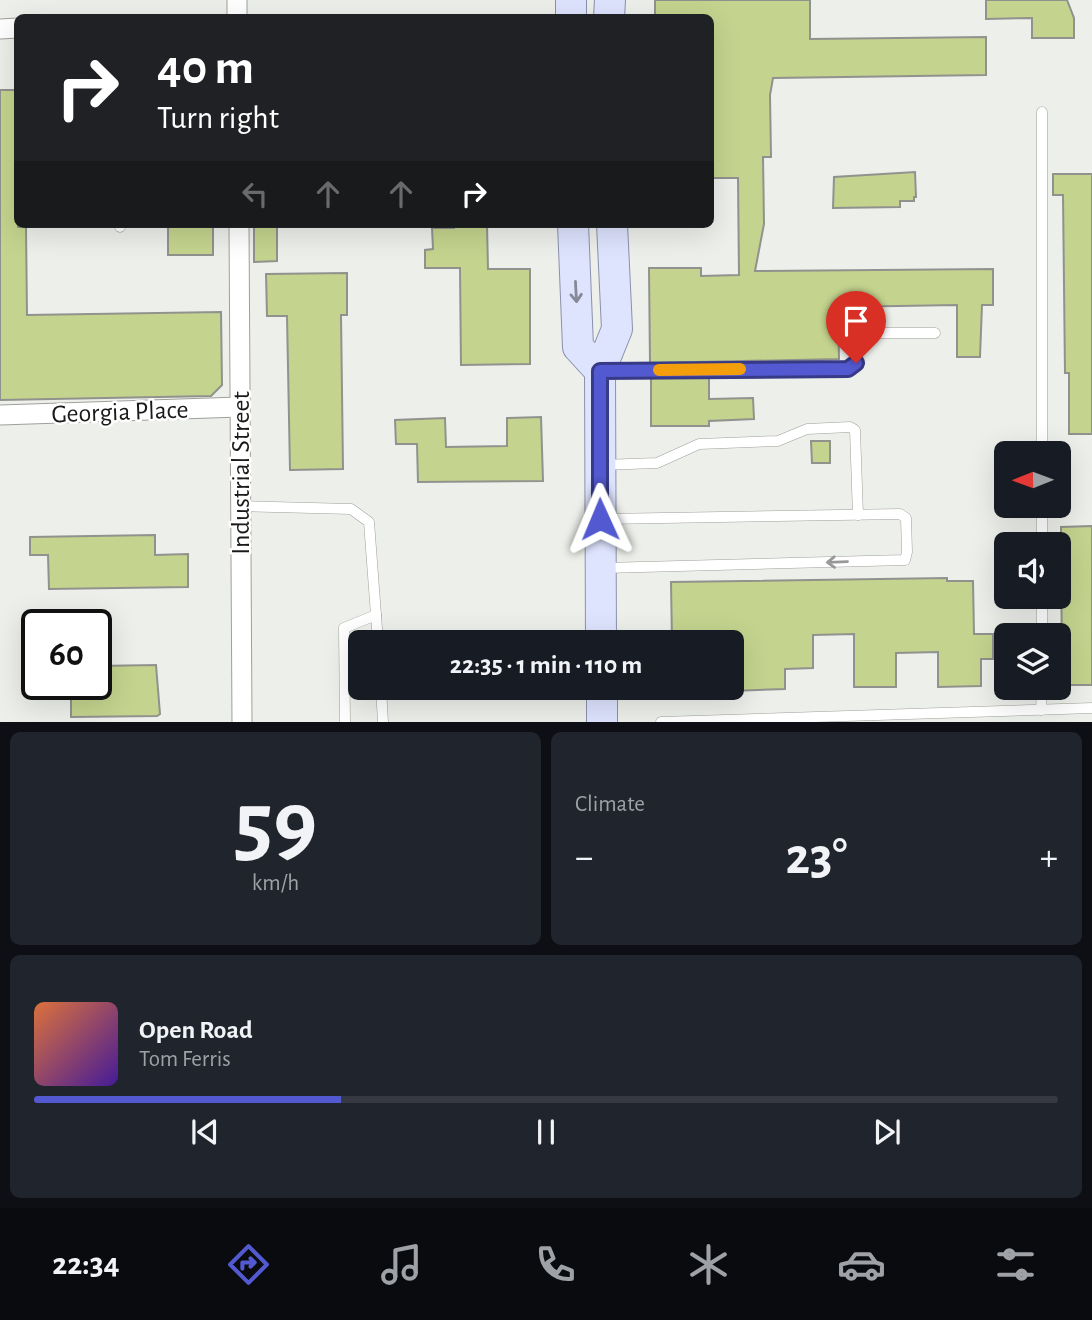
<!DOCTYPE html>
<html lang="en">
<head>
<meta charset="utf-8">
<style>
	:root { --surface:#171b24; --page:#20242c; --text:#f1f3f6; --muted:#9ea1a6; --line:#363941; --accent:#5359d0 }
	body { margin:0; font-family:"Alegreya Sans",sans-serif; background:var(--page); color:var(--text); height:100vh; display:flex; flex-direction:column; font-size:26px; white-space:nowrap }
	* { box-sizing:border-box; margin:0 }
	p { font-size:23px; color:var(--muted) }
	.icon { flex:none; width:38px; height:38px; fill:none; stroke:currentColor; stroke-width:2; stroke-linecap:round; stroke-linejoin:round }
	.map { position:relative; height:722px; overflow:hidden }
	.drawer { display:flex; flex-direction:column; gap:10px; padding:10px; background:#0d0f14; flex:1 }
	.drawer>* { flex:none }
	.top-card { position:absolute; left:14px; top:14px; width:700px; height:214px; border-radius:10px; box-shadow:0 7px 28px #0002; background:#202124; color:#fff; overflow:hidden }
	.needle { width:46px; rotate:269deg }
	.controls { position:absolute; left:994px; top:441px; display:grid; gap:14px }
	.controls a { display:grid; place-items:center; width:77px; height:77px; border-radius:10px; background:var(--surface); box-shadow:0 7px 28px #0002; font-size:35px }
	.speed { position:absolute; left:21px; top:609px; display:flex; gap:14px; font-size:35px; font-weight:700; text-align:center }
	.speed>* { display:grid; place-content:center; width:91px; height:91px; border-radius:50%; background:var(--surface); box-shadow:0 7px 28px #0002; line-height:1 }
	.speed .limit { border:4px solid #111; border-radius:10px; background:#fff; color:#111 }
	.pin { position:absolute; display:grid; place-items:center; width:60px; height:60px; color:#fff; margin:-72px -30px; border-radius:50% 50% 50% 0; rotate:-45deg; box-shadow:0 0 7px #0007 }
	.pin .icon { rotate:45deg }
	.me { position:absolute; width:77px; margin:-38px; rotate:359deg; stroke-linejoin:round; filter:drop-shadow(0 0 5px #0008) }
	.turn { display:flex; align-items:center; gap:24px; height:147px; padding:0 28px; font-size:32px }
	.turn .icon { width:91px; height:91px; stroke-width:2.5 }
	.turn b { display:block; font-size:49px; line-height:60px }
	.lanes { display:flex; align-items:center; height:66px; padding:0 28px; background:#0003; justify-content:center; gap:35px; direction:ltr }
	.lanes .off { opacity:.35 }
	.big { font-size:52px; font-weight:700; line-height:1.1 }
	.drawer .tile { flex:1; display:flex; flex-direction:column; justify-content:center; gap:10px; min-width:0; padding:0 24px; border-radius:10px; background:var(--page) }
	.drawer .dial { align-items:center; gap:0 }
	.dial b { font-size:91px; line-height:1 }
	.song { display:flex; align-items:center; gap:21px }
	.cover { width:84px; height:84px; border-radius:10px; background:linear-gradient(135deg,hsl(20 70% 55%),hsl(260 70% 35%)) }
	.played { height:7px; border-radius:4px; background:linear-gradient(90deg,var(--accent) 30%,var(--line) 30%) }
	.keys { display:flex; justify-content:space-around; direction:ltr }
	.heat { display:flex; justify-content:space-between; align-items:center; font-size:38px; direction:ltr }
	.drawer .tiles { flex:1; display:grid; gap:10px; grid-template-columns:1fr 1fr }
	.tile:last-child { grid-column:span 2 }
	.trip { position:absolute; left:348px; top:630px; width:396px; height:70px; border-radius:10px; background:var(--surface); box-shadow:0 7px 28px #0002; font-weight:700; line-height:70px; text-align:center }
	.tabs { display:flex; height:112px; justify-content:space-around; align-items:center; background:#090b0e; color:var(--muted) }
	.tabs .icon { width:49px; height:49px }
	.tabs .active { color:var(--accent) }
	.tabs b { font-size:32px; color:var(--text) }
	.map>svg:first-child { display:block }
</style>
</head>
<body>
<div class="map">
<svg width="1092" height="722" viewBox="0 0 1092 722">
	<rect width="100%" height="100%" fill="#edefea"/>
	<g fill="#c4d48e" stroke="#91928e" stroke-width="2">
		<polygon points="655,0 810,0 810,39 986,37 986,75 773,78 770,95 771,157 763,157 764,224 755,271 993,269 993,305 982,305 980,357 957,357 957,305 838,307 839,359 650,363 649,268 701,268 701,276 739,275 738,178 710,178 710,18 655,18"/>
		<polygon points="986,0 1067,0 1074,18 1074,38 1032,38 1032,18 986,19"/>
		<polygon points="0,90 18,90 18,227 26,227 27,315 221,312 222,385 211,396 0,400"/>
		<polygon points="915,172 916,197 914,197 914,201 900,201 900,207 833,208 834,177"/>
		<polygon points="1053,174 1092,174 1092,434 1069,434 1069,373 1065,373 1063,195 1053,195"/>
		<rect x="168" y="224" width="45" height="31"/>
		<polygon points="254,224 277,224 277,261 254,262"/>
		<polygon points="454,224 487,224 488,269 530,269 530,364 461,365 460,268 425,268 425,250 433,249 432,228 454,228"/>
		<polygon points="347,273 347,315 341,315 343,469 290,470 287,316 267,316 266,274"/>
		<polygon points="651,378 709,378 709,399 753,398 754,419 709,421 709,426 651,426"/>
		<polygon points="541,417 543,481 418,482 417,444 396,444 395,420 445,418 446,447 507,446 507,418"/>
		<polygon points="811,441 830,441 830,463 812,463"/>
		<polygon points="1092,526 1092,685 1062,685 1061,527"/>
		<polygon points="155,535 155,555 188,554 188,587 49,589 48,555 30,555 30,537"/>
		<polygon points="947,578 947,581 973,581 974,634 993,634 993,659 981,659 981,686 938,687 938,652 896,653 896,687 854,687 854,634 813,635 813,668 785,669 785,689 732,691 732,642 672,642 671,582"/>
		<polygon points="156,665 160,714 157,716 71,717 71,684 96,684 96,666"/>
	</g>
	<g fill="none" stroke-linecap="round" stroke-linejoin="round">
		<g stroke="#9fa09c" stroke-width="11">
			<g id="service">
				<polyline points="120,224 120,227"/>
				<polyline points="604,371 848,369 856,363 861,333 935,333"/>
				<polyline points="1042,453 1042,112"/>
				<polyline points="602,465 657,463 699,444 778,441 807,429 850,427 855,430 858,515"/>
				<polyline points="240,506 351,509 369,522 376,615 344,628 345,722"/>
				<polyline points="1042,544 1042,506"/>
				<polyline points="604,568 905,560 907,552 906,518 900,514 605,519"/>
				<polyline points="376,615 378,642"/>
				<polyline points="1042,635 1042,597"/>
				<polyline points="381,688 383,722"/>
				<polyline points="1041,710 1042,688"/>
				<polyline points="661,722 1092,708"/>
			</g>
		</g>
		<g stroke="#9fa09c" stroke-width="21">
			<g id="minor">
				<polyline points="237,0 237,18"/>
				<polyline points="0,29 18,28"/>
				<polyline points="239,224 242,722"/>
				<polyline points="0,415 240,407"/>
			</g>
		</g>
		<g stroke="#8b91ad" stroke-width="32">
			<g id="primary">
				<polyline points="571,0 571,18"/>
				<polyline points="609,18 610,0"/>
				<polyline points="573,224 578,347 600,371"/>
				<polyline points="601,642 600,371 617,329 612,224"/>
				<polyline points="602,688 602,722"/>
			</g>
		</g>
		<use href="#service" stroke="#fff" stroke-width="10"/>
		<use href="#minor" stroke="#fff" stroke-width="19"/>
		<use href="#primary" stroke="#dee3fe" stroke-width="30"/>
	</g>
	<defs><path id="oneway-shaft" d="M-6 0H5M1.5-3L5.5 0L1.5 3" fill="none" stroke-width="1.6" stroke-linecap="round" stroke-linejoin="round" transform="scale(1.75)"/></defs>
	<use stroke="#868997" href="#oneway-shaft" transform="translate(576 292) rotate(87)"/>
	<use stroke="#989898" href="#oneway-shaft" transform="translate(837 562) rotate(178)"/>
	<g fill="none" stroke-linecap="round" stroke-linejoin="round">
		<g stroke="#363a87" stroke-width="18">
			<polyline id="route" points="600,519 600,371 848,369 856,363"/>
		</g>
		<use href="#route" stroke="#5359d0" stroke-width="12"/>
		<polyline stroke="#f59e0b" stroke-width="12" points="659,370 740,369"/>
	</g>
	<g text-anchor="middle" stroke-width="5" stroke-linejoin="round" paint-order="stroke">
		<g font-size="26" fill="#1a1b19" stroke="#fff">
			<text transform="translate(120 411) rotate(-2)" y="9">Georgia Place</text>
			<text transform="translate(240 473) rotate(-90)" y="9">Industrial Street</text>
		</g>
	</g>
</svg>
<div class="controls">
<a><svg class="needle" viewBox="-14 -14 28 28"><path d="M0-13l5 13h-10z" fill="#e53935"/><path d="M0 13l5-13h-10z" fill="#9ea1a6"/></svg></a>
<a><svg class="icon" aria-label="sound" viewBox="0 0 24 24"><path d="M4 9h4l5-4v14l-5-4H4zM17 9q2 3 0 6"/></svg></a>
<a><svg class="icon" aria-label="layers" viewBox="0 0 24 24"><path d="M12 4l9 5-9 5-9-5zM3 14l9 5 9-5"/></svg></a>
</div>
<div class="speed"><div class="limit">60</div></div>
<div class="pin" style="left:856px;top:363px;background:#d93025"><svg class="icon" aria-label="arrive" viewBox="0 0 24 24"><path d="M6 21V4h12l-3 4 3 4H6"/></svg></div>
<svg class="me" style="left:600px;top:519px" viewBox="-20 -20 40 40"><path d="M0-17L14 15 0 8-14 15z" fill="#5359d0" stroke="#fff" stroke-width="4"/></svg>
<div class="trip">22:35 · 1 min · 110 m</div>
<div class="top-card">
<div class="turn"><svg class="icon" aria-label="right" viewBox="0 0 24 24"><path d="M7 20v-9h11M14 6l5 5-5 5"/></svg><div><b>40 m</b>Turn right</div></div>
<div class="lanes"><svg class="icon off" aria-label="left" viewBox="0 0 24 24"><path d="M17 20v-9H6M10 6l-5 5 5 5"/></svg><svg class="icon off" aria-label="ahead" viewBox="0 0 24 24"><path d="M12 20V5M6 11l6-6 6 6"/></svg><svg class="icon off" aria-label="ahead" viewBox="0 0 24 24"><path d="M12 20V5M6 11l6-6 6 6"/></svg><svg class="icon" aria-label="right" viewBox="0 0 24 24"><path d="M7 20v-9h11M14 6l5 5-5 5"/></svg></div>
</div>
</div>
<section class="drawer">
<div class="tiles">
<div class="tile dial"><b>59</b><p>km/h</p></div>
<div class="tile"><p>Climate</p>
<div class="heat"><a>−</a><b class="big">23°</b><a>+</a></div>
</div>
<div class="tile">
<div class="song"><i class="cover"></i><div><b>Open Road</b><p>Tom Ferris</p></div></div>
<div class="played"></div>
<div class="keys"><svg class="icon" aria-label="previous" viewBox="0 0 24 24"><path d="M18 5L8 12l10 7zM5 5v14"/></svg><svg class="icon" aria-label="pause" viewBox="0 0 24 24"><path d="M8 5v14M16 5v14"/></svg><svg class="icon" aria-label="next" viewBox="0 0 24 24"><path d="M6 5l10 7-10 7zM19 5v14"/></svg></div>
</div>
</div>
</section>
<nav class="tabs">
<b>22:34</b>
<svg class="icon active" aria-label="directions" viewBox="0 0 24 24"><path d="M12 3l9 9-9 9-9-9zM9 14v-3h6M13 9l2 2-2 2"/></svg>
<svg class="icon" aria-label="music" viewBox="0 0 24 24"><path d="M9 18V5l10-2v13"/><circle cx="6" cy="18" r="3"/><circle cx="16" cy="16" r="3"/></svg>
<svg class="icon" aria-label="phone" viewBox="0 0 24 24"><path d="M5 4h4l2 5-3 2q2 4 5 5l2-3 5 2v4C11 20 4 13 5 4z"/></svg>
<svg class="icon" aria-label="climate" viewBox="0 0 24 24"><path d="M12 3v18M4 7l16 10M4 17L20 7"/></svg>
<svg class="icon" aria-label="car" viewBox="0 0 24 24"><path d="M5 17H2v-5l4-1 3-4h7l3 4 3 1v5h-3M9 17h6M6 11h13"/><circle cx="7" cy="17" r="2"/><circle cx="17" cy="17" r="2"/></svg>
<svg class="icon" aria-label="filters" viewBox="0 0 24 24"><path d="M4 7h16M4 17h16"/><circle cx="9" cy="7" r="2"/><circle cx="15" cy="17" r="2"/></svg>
</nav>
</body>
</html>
